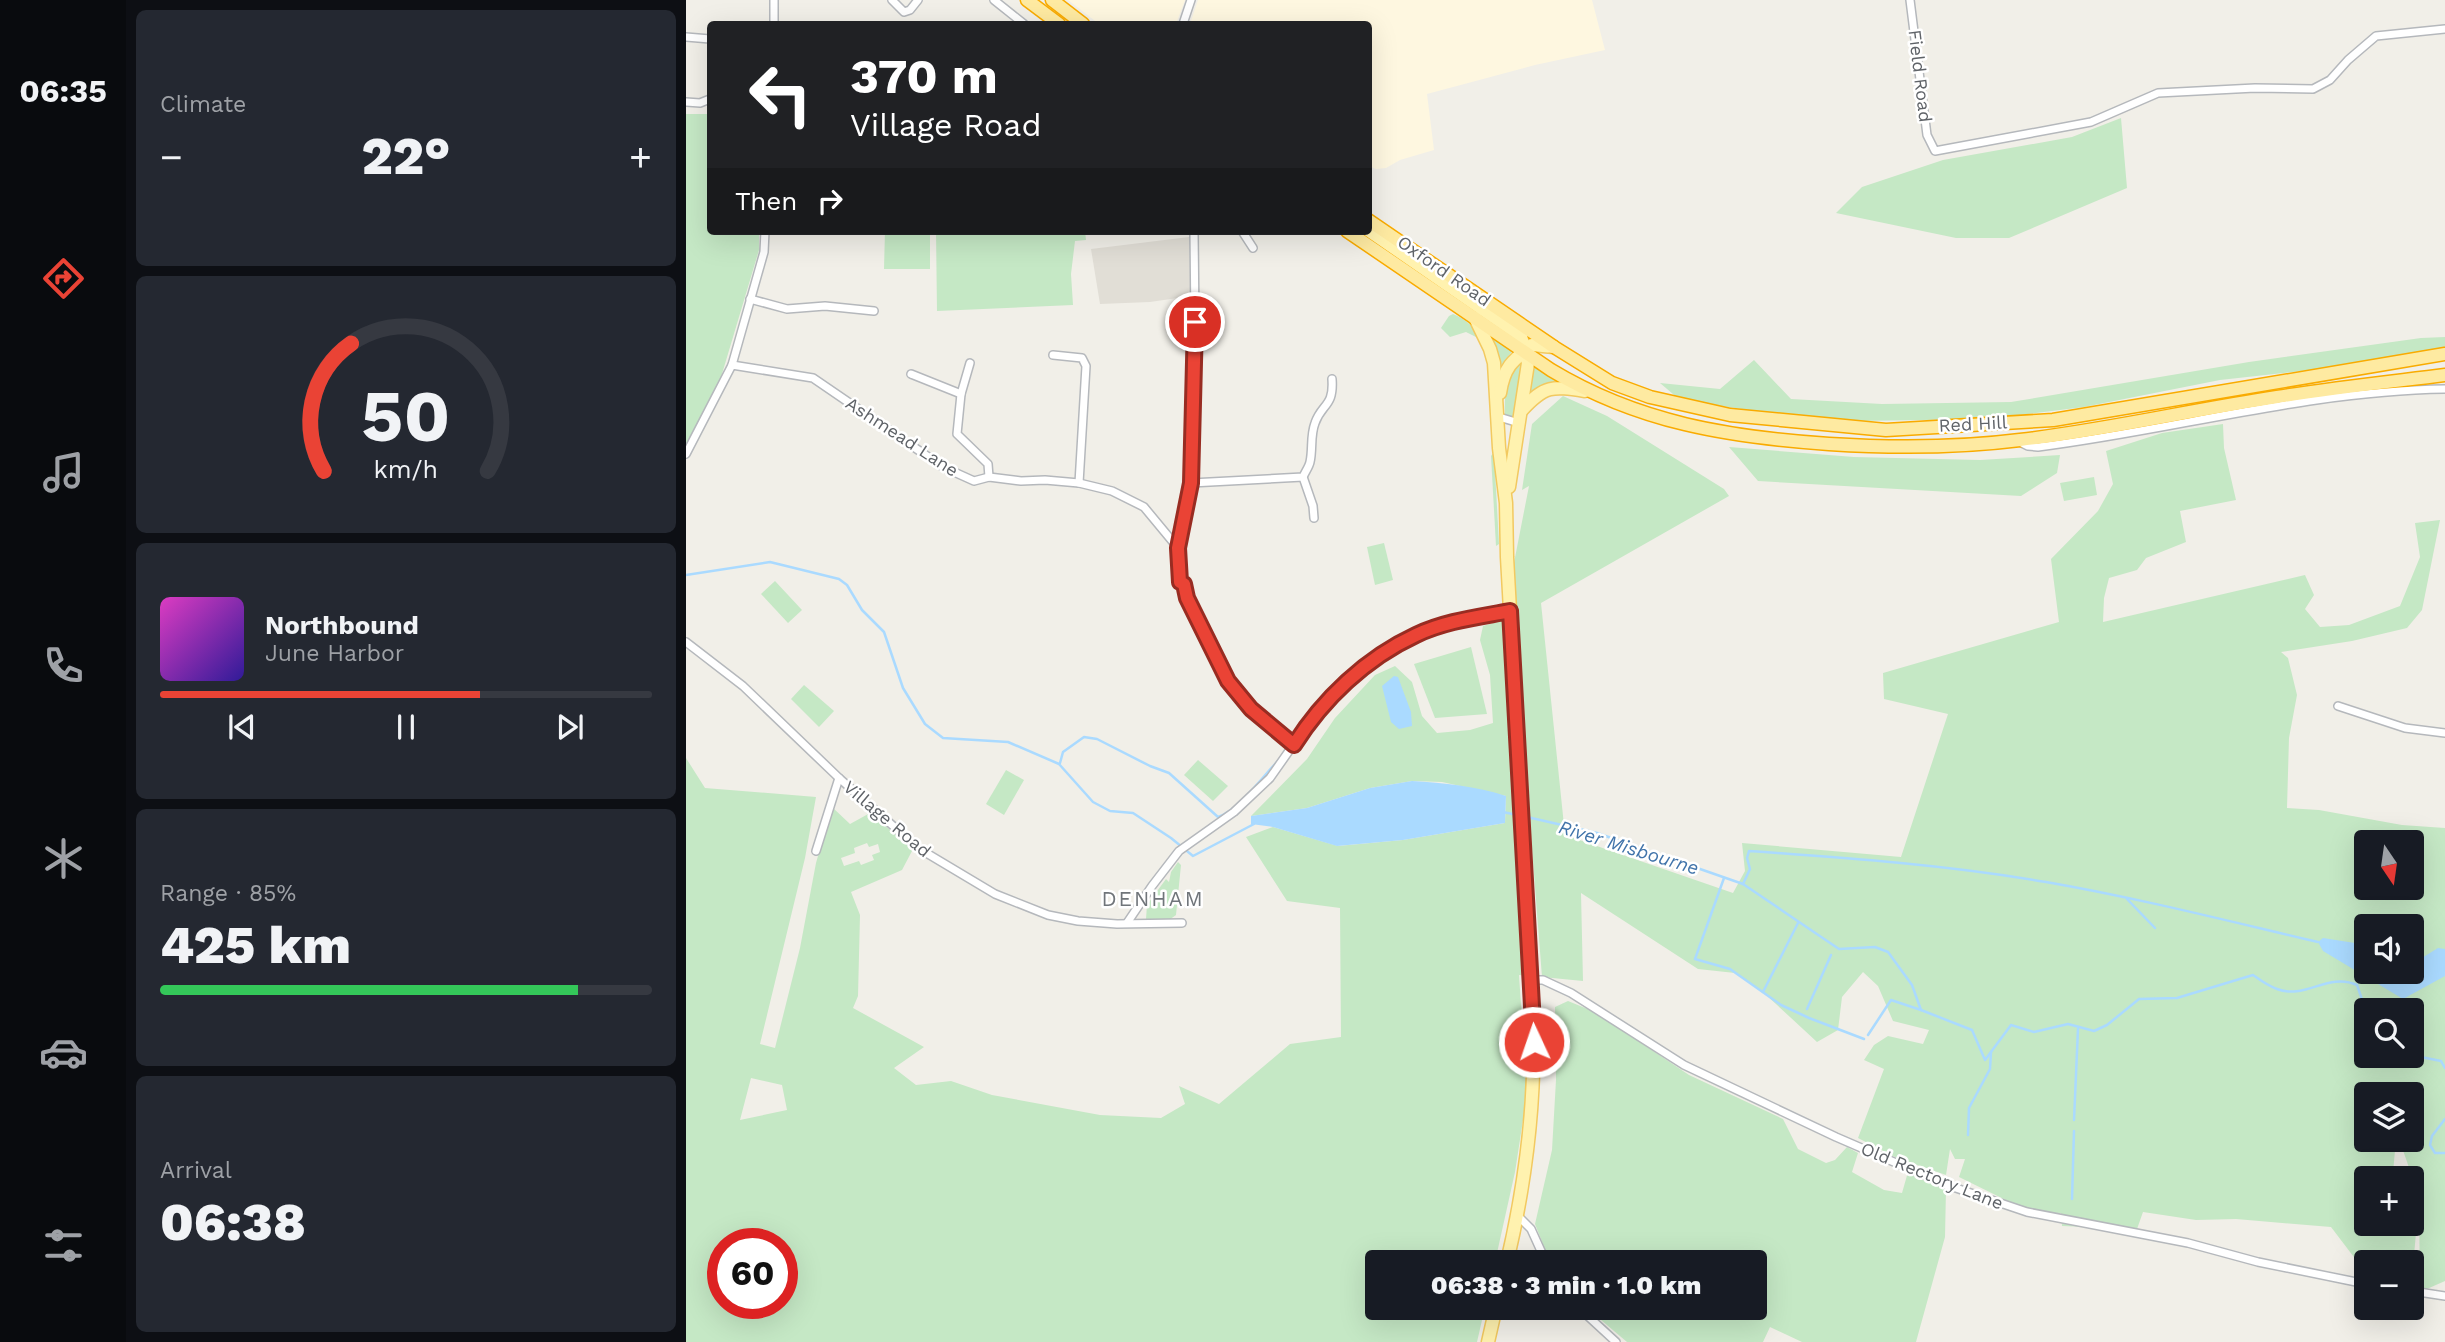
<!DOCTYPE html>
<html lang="en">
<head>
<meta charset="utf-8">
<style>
	:root { --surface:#171b24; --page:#242831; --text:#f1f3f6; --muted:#9ea1a6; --line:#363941; --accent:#ea4335 }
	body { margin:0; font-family:"Work Sans",sans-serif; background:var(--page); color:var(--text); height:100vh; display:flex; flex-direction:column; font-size:26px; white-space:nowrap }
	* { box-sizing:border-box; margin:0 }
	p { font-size:23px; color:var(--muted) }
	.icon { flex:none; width:38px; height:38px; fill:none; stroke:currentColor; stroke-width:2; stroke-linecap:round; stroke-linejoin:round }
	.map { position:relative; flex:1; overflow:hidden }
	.drawer { display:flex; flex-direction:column; gap:10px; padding:10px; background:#0d0f14; width:560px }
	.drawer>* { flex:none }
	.hud { position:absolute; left:21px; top:21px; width:665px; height:214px; border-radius:7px; box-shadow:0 7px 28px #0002; background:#202124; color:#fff; overflow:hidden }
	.needle { width:46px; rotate:167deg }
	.buttons { position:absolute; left:1668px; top:830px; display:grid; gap:14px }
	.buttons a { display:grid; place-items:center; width:70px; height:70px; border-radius:7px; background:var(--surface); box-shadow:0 7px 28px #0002; font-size:35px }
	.speed { position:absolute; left:21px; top:1228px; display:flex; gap:14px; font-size:35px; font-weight:700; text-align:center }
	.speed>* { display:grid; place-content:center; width:91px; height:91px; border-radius:50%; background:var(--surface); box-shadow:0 7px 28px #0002; line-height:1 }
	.speed .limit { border:10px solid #d22; background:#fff; color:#111 }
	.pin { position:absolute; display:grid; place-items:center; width:60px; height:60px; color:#fff; margin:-30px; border:4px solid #fff; border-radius:50%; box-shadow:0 2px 7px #0007 }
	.me { position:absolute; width:77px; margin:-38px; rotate:357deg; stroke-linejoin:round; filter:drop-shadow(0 0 5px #0008) }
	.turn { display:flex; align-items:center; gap:24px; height:147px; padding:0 28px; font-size:32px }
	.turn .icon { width:91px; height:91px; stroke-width:2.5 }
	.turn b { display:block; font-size:49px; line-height:60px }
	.then { display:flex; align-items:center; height:66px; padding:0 28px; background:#0003; gap:14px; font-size:26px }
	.big { font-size:52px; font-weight:800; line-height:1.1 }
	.drawer .widget { flex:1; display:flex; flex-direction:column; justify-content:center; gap:10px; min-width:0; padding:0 24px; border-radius:10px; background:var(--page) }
	.drawer .dial { align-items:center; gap:0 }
	.dial svg { height:182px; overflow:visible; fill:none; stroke:var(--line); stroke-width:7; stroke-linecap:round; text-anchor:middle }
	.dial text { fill:var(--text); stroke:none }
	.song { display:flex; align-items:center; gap:21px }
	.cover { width:84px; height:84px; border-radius:10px; background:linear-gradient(135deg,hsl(310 70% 55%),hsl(250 70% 35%)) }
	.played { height:7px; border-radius:4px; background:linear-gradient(90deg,var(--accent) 65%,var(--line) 65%) }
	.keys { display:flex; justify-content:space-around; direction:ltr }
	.heat { display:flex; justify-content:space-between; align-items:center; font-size:38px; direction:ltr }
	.charge { height:10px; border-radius:5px; background:linear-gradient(90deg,#34c759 85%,var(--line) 0) }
	.trip { position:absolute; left:679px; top:1250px; width:402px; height:70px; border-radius:7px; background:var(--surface); box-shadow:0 7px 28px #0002; font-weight:800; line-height:70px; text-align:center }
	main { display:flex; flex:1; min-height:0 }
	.dock { display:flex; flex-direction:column; width:126px; justify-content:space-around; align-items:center; background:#090b0e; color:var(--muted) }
	.dock .icon { width:49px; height:49px }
	.dock .current { color:var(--accent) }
	.dock b { font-size:32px; color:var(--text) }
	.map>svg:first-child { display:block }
</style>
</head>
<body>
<main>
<nav class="dock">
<b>06:35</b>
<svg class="icon current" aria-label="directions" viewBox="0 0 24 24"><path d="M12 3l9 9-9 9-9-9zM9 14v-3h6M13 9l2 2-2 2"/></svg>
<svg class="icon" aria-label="music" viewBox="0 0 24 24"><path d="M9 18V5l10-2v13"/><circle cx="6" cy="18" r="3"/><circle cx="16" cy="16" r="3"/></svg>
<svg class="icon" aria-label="phone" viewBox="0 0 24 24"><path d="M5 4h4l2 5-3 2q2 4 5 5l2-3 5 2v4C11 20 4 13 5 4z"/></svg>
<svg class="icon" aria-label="climate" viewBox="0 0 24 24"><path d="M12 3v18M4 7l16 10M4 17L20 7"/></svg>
<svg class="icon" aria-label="car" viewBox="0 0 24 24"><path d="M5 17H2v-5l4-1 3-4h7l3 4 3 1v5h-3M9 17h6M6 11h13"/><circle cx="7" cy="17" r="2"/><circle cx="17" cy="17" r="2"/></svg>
<svg class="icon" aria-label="filters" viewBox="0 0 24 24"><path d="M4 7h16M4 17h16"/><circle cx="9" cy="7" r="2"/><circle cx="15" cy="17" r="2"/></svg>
</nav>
<section class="drawer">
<div class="widget"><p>Climate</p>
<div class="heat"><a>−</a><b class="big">22°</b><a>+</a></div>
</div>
<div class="widget dial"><svg viewBox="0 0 100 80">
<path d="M14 69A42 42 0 1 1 86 69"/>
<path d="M14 69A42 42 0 0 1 26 13" stroke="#ea4335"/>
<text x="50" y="56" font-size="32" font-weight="700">50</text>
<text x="50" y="72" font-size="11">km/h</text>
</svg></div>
<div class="widget">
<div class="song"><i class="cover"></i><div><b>Northbound</b><p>June Harbor</p></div></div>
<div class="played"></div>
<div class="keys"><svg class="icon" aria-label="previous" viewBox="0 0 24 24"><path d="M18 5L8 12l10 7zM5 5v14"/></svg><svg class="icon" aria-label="pause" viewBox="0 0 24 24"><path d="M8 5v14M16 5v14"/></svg><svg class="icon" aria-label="next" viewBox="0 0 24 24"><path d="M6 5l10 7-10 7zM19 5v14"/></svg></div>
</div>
<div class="widget"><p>Range · 85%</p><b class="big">425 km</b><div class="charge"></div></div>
<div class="widget"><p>Arrival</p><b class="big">06:38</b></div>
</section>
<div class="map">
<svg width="1759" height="1342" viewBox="0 0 1759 1342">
	<rect width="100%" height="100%" fill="#f1efe8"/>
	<g fill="#fef7e0">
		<polygon points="382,0 499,0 490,24 413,24"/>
		<polygon points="512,0 906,0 919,50 849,65 741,94 748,150 714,160 700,168 690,169 683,166 682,24 504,24"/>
	</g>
	<polygon fill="#e1ded6" points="503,237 505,296 464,302 414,304 405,249"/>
	<g fill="#c5e8c5" fill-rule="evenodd">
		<polygon points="0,114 24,114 24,231 73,231 73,250 30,394 0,444"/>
		<polygon points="1435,118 1441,188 1323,238 1270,238 1150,213 1176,187 1257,160 1386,137"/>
		<polygon points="199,231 244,231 244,269 198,269"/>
		<polygon points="250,231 399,231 400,240 389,241 385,274 387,305 251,311"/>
		<path d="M 767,314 C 779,319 790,327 794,339 L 780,332 L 764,337 L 755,328 L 763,316 Z"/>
		<polygon points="803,334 828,349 817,363 812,375"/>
		<polygon points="1759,337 1759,355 1534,380 1398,407 1302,419 1172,421 1070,411 994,400 974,383 1034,389 1068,360 1105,399 1196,404 1325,402 1563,362 1735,338"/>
		<path d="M 836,357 C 836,377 834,398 827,417 L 819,414 C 818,389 821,377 836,357 Z"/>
		<polygon points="848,364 879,384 842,400"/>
		<path d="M 877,396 L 921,416 L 1038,489 L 1043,496 L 855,603 L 879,835 L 1047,893 L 1059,871 L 1056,843 L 1215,857 L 1262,714 L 1198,699 L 1197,673 L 1373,622 L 1365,559 L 1412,511 L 1427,484 L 1420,451 L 1476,433 L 1537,424 L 1538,448 L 1550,500 L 1494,511 L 1500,542 L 1460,558 L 1451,570 L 1423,578 L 1418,598 L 1417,622 L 1619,575 L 1628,595 L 1619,609 L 1634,627 L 1663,625 L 1714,606 L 1734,557 L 1729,523 L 1754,520 L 1736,610 L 1721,628 L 1666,641 L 1595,652 L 1602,658 L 1611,695 L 1603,738 L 1601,808 L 1633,810 L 1716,825 L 1759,828 L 1759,1281 L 1734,1292 L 1733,1199 L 1726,1278 L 1726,1262 L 1680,1262 L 1680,1273 L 1645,1227 L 1550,1219 L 1510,1220 L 1457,1212 L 1451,1229 L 1376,1226 L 1375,1213 L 1344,1212 L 1273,1177 L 1279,1159 L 1269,1159 L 1264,1149 L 1260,1175 L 1211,1158 L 1172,1138 L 1198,1069 L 1178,1060 L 1188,1045 L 1202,1036 L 1237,1044 L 1243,1030 L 1207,1021 L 1192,986 L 1177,972 L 1156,997 L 1152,1030 L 1131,1042 L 1077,992 L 1049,973 L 1012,969 L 895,893 L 897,981 L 856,977 L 825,578 L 843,486 L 836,490 L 846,424 ZM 1680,842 L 1726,842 L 1726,887 L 1680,887 ZM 1680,926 L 1726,926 L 1726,971 L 1680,971 ZM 1680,1010 L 1726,1010 L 1726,1055 L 1680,1055 ZM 1680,1094 L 1726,1094 L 1726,1139 L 1713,1139 L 1727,1179 L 1726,1179 L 1726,1223 L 1680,1223 L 1680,1178 L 1721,1178 L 1707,1173 L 1710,1139 L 1680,1139 Z"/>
		<polygon points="1043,447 1168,457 1294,460 1374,455 1371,473 1335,496 1072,481"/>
		<polygon points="808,452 813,544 810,546 805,456"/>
		<polygon points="1408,477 1411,495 1378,501 1374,483"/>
		<polygon points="698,543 707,580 689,585 681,547"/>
		<polygon points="89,581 116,610 102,623 75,594"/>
		<path d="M 820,603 L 845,976 L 833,975 L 841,1094 L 829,1172 L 809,1262 L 691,1262 L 691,1307 L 799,1307 L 791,1342 L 0,1342 L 0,758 L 19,788 L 130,797 L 119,858 L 74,1044 L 89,1048 L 114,948 L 130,863 L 146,807 L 164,824 L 184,813 L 224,847 L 226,851 L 216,870 L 165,892 L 174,915 L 172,996 L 167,1008 L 238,1047 L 208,1068 L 230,1085 L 265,1081 L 306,1095 L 414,1115 L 475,1118 L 499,1104 L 493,1086 L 533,1104 L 604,1044 L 655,1037 L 654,908 L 601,901 L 560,837 L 587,827 L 652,846 L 717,840 L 819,823 L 820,796 L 756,782 L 726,781 L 684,788 L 621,808 L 565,816 L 621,759 L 649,718 L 689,675 L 709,666 L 726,682 L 736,716 L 751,733 L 784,730 L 807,723 L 804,675 L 794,640 L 797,626 L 817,620 ZM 181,843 L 183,847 L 192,844 L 194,852 L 186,855 L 188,860 L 175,865 L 173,861 L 158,866 L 155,858 L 169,853 L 168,848 ZM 65,1078 L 96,1085 L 101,1110 L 54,1120 ZM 37,1244 L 96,1244 L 96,1304 L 37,1304 Z"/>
		<polygon points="785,647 801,714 749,718 728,664"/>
		<polygon points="118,685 148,711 133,727 105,699"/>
		<polygon points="512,760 542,786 527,801 498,775"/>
		<polygon points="320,770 338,780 318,815 300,804"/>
		<polygon points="492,862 495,865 490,915 483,920 460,919 461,905 480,879 483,882 485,872"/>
		<polygon points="882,1001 909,1012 1003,1075 1097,1119 1112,1149 1140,1163 1149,1160 1161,1147 1172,1153 1166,1172 1198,1190 1216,1193 1222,1172 1260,1189 1259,1237 1230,1342 1116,1342 1084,1327 1077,1342 941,1342 902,1309 901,1307 1069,1307 1069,1262 864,1262 849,1224 866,1150 870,1080 869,1007"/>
	</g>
	<g fill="#aadaff">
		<polygon points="708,676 712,677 725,712 726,726 713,729 705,722 696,686"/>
		<path d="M 726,781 C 758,783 790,786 820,796 L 819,823 L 717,840 L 651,846 L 587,827 L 565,824 L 565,816 L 621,808 L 684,788 Z"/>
		<polygon points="1637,938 1669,943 1671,950 1680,954 1680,971 1726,971 1726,964 1752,948 1759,949 1759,976 1717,999 1637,951 1632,942"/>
	</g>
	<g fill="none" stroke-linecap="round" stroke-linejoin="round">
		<g stroke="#aadaff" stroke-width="2.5">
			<polyline points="0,575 84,562 153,579 161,585 176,610 198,632 217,688 239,724 257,738 322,742 373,764 407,802 424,811 447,813 485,838 507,856 568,824"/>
			<path d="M 374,763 L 377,752 L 398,737 L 411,739 L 464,766 L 483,773 L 532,817 C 554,809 576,777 593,760"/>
			<polyline points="817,812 831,815"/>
			<path d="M 841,817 L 911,833 L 1057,884 L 1153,949 L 1189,947 L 1202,952 L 1226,985 L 1235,1010 L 1286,1030 L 1299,1060 L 1325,1025 L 1348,1032 L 1382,1024 L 1408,1031 L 1421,1025 L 1453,999 L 1491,998 L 1567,975 C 1574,980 1582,986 1591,989 C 1619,1000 1642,972 1671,985 L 1680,1011"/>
			<polyline points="1038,878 1009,959 1044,969 1095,1005 1123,1018 1178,1039"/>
			<path d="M 1057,884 L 1064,869 L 1061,858 L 1063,851 C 1163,858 1262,865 1360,882 C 1452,898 1542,921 1632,942"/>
			<polyline points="1441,899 1469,928"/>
			<polyline points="1077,992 1112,923"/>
			<polyline points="1121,1009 1145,955"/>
			<polyline points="1182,1035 1205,1000 1235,1010"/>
			<polyline points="1695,1055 1696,1060 1705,1064 1730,1056 1755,1061 1759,1068"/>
			<polyline points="1759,1119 1746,1136 1744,1145 1749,1153 1759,1153"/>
			<polyline points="1388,1120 1392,1029"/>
			<polyline points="1282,1135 1283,1108 1304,1069 1305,1052"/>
			<polyline points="1386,1199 1388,1131"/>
		</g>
		<g stroke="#b5b8bc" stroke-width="10">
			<g id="minor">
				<polyline points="88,0 88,24"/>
				<polyline points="206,0 218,12 224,10 232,0"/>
				<polyline points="308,0 338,24"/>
				<polyline points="1224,0 1241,135 1249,151 1405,122 1472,93 1569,88 1627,89 1644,80 1662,60 1690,36 1759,29"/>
				<polyline points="497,24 505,0"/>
				<polyline points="0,37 24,39"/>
				<polyline points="0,102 14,103 24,99"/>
				<polyline points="508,231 509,322 505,483 492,548 494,582 498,584 501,598 542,681 565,709 608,745"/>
				<polyline points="556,231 567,248"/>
				<polyline points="64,299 101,309 139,306 188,311"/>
				<polyline points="367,355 396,358 400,366 393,483"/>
				<polyline points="284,363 275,394 271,434 302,464 303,477"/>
				<polyline points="46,365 127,378 257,467 288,481 303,477 335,481 359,480 393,483 426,491 458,507 492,548"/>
				<polyline points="225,374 275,394"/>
				<polyline points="813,417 833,423"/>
				<path d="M 1332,441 L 1342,446 L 1352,447 C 1488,430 1621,391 1759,389"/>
				<polyline points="0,454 46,365 78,252 79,231"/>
				<polyline points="617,477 627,506 628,518"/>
				<path d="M 505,483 L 617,477 C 619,472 623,467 624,462 C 627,449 624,436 629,423 C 636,403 648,407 646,379"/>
				<polyline points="0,642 57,686 153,778 232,848 309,894 362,915 392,921 431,924 496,923"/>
				<polyline points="1652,706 1719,728 1759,733"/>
				<polyline points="130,851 153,778"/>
				<polyline points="441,923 466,886 493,851 548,812 584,778 617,731 639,705 671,673 709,646 732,634 775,620 824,611"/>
				<polyline points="845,980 857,980 885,993 998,1065 1150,1137 1261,1185 1341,1212 1502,1243 1572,1262 1680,1284"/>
				<polyline points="832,1216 845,1229 860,1262"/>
				<polyline points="1726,1291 1759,1296"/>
				<polyline points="892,1307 930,1342"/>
			</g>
		</g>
		<g stroke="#f2c960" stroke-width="15">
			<g id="primary">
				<polyline points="682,230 835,336 842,363 823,487"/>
				<path d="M 789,318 L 804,349 L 808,363 L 813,448 L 820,503 L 821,557 L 847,1020 C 850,1102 840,1181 821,1262"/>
				<path d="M 814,393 C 818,367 826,361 846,345 L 868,347"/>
				<path d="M 836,410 C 859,385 866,386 899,391"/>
				<polyline points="802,1342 810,1307"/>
			</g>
		</g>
		<g stroke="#f9ab00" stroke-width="15">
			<g id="trunk">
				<polyline points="341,0 373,24"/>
				<polyline points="366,0 397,24"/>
				<polyline points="682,220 868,347 926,383 964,397 1044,415 1200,430 1367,420 1759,354"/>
				<path d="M 661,231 L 865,370 C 953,423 1043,437 1143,444 C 1207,448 1271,448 1334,440 C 1420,430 1505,410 1591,397 C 1647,388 1703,382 1759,375"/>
			</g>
		</g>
		<use href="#minor" stroke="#fff" stroke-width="7"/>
		<use href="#primary" stroke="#fff2af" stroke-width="12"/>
		<use href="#trunk" stroke="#feeaa1" stroke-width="12"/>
	</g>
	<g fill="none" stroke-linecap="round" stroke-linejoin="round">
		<g stroke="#982c22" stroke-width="18">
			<path id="route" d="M 509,322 L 505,483 L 492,548 L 494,582 L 498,584 L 501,598 L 542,681 L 565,709 L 608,745 C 637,699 680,658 730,635 C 759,621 793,617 824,611 L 848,1042"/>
		</g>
		<use href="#route" stroke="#ea4335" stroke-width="12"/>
	</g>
	<g text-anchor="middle" stroke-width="5" stroke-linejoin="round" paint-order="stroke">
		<g font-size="18" fill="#5f6368" stroke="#fff">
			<text transform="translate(1234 76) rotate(83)" y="6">Field Road</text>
			<text transform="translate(758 271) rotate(35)" y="6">Oxford Road</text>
			<text transform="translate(1287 424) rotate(-3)" y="6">Red Hill</text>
			<text transform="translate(216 437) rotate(33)" y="6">Ashmead Lane</text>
			<text transform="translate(201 819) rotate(40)" y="6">Village Road</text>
			<text transform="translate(1246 1176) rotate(22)" y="6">Old Rectory Lane</text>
		</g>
		<g font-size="19" font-style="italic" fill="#4174aa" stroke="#fff">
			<text transform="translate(943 847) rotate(17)" y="7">River Misbourne</text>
		</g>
		<g font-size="21" letter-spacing="2" fill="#70757a" stroke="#fff">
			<text x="467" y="906">DENHAM</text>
		</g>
	</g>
</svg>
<div class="buttons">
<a><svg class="needle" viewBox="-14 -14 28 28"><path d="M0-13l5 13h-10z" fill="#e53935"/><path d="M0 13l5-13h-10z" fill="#9ea1a6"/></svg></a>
<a><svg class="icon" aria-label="sound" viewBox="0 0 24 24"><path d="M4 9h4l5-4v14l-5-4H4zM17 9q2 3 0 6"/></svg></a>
<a><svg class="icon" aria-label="search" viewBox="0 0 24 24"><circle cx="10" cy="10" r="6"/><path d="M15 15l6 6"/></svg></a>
<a><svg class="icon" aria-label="layers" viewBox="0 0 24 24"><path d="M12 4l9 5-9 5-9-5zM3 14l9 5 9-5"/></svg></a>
<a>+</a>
<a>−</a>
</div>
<div class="speed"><div class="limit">60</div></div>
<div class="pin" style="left:509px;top:322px;background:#d93025"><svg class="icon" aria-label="arrive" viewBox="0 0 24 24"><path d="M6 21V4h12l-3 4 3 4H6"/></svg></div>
<svg class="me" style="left:848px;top:1042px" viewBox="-20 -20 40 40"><circle r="17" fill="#ea4335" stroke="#fff" stroke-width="3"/><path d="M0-11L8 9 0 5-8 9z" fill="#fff"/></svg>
<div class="trip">06:38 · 3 min · 1.0 km</div>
<div class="hud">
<div class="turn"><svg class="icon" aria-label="left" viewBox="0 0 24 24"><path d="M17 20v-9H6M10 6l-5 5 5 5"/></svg><div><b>370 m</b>Village Road</div></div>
<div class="then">Then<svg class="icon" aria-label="right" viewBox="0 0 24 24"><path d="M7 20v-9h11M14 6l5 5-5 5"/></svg></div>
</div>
</div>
</main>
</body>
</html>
